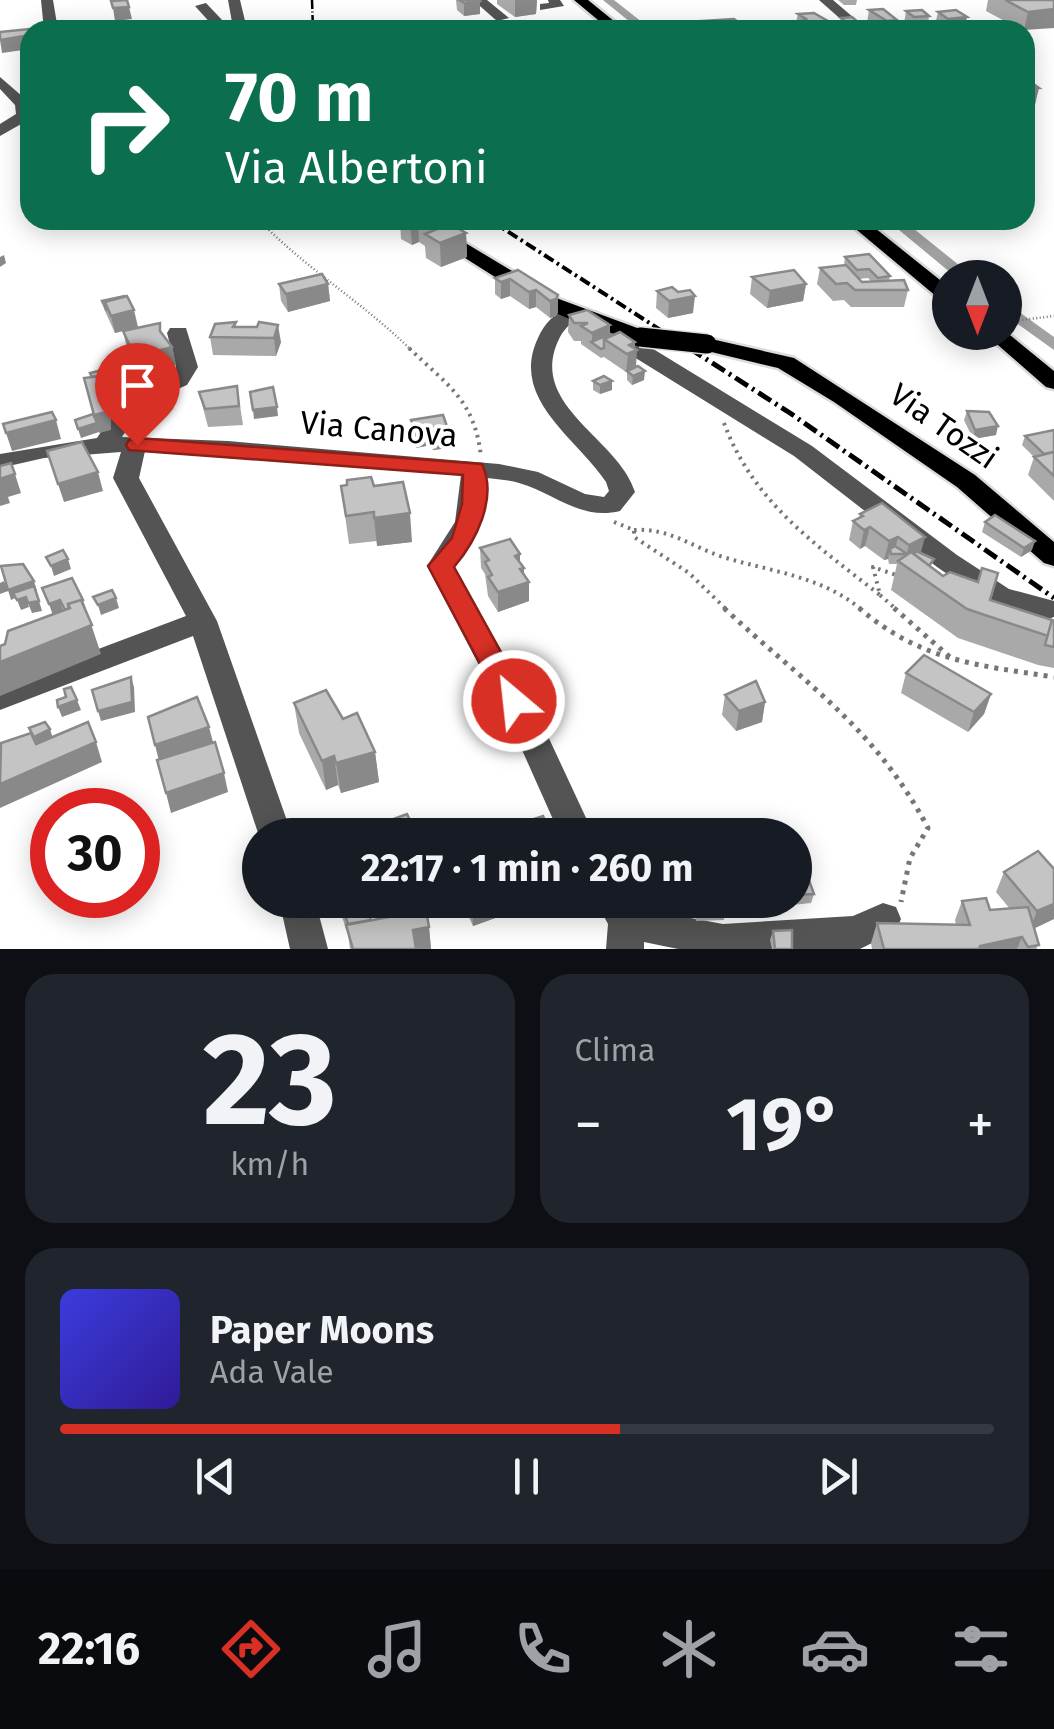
<!DOCTYPE html>
<html lang="it">
<head>
<meta charset="utf-8">
<style>
	:root { --surface:#171b24; --page:#20242c; --text:#f1f3f6; --muted:#9ea1a6; --line:#363941; --accent:#d93025 }
	body { margin:0; font-family:"Fira Sans",sans-serif; background:var(--page); color:var(--text); height:100vh; display:flex; flex-direction:column; font-size:38px; white-space:nowrap }
	* { box-sizing:border-box; margin:0 }
	p { font-size:32px; color:var(--muted) }
	.icon { flex:none; width:55px; height:55px; fill:none; stroke:currentColor; stroke-width:2; stroke-linecap:round; stroke-linejoin:round }
	.map { position:relative; height:949px; overflow:hidden }
	.panel { display:flex; flex-direction:column; gap:25px; padding:25px; background:#0d0f14; flex:1 }
	.panel>* { flex:none }
	.guide { position:absolute; left:20px; top:20px; width:1015px; height:210px; border-radius:30px; box-shadow:0 5px 25px #0003; background:#0b6e4f; color:#fff; overflow:hidden }
	.needle { width:65px; rotate:180deg }
	.tools { position:absolute; left:932px; top:260px; display:grid; gap:20px }
	.tools a { display:grid; place-items:center; width:90px; height:90px; border-radius:50%; background:var(--surface); box-shadow:0 5px 25px #0003; font-size:50px }
	.speed { position:absolute; left:30px; top:788px; display:flex; gap:20px; font-size:50px; font-weight:700; text-align:center }
	.speed>* { display:grid; place-content:center; width:130px; height:130px; border-radius:50%; background:var(--surface); box-shadow:0 5px 25px #0003; line-height:1 }
	.speed .limit { border:15px solid #d22; background:#fff; color:#111 }
	.pin { position:absolute; display:grid; place-items:center; width:85px; height:85px; color:#fff; margin:-102px -42px; border-radius:50% 50% 50% 0; rotate:-45deg; box-shadow:0 0 10px #0007 }
	.pin .icon { rotate:45deg }
	.me { position:absolute; width:110px; margin:-55px; rotate:332deg; stroke-linejoin:round; filter:drop-shadow(0 0 8px #0008) }
	.turn { display:flex; align-items:center; gap:35px; height:210px; padding:0 40px; font-size:45px }
	.turn .icon { width:130px; height:130px; stroke-width:2.5 }
	.turn b { display:block; font-size:70px; line-height:85px }
	.big { font-size:75px; font-weight:700; line-height:1.1 }
	.panel .widget { flex:1; display:flex; flex-direction:column; justify-content:center; gap:15px; min-width:0; padding:0 35px; border-radius:30px; background:var(--page) }
	.panel .dial { align-items:center; gap:0 }
	.dial b { font-size:130px; line-height:1 }
	.song { display:flex; align-items:center; gap:30px }
	.cover { width:120px; height:120px; border-radius:15px; background:linear-gradient(135deg,hsl(240 70% 55%),hsl(250 70% 35%)) }
	.played { height:10px; border-radius:5px; background:linear-gradient(90deg,var(--accent) 60%,var(--line) 60%) }
	.keys { display:flex; justify-content:space-around; direction:ltr }
	.heat { display:flex; justify-content:space-between; align-items:center; font-size:55px; direction:ltr }
	.panel .tiles { flex:1; display:grid; gap:25px; grid-template-columns:1fr 1fr }
	.widget:last-child { grid-column:span 2 }
	.trip { position:absolute; left:242px; top:818px; width:570px; height:100px; border-radius:50px; background:var(--surface); box-shadow:0 5px 25px #0003; font-weight:700; line-height:100px; text-align:center }
	.tabs { display:flex; height:160px; justify-content:space-around; align-items:center; background:#090b0e; color:var(--muted) }
	.tabs .icon { width:70px; height:70px }
	.tabs .current { color:var(--accent) }
	.tabs b { font-size:45px; color:var(--text) }
	.map>svg:first-child { display:block }
</style>
</head>
<body>
<div class="map">
<svg width="1054" height="949" viewBox="0 0 1054 949">
	<rect width="100%" height="100%" fill="#fff"/>
	<g fill="none" stroke-linecap="round" stroke-linejoin="round">
		<g fill="#a2a2a2" fill-rule="evenodd">
			<polygon points="603,0 614,0 652,30 640,30"/>
			<polygon points="887,220 903,220 975,278 957,278"/>
			<polygon points="1005,302 1054,337 1054,350 1005,315"/>
		</g>
		<g stroke="#dbdbdb" stroke-width="5">
			<g id="major">
				<polygon points="574,0 588,0 625,30 610,30"/>
				<polygon points="405,220 427,220 559,299 648,332 651,337 640,343 602,333 544,308"/>
				<polygon points="845,220 865,220 950,288 950,304 943,302"/>
				<polygon points="1005,331 1054,371 1054,389 1046,387 983,332"/>
				<polygon points="707,338 794,358 975,475 1054,542 1054,566 1044,563 957,487 834,402 778,368 699,349 696,344 699,339"/>
			</g>
		</g>
		<g stroke="#767676" stroke-width="2.5" stroke-dasharray="1 2.5" stroke-linecap="butt">
			<path d="M 259,220 C 306,269 364,303 412,351"/>
			<polyline points="1005,322 1054,316"/>
		</g>
		<g stroke="#767676" stroke-width="4" stroke-dasharray="2.5 5" stroke-linecap="butt">
			<path d="M 409,348 C 448,386 474,399 481,456"/>
			<path d="M 724,423 C 753,502 816,545 880,595 L 873,567 L 896,575"/>
			<polyline points="614,522 634,530 634,537 689,573 727,610"/>
			<path d="M 634,530 C 670,528 690,546 723,557 C 772,572 822,576 862,610"/>
			<polyline points="880,595 897,610"/>
		</g>
		<g stroke="#767676" stroke-width="5" stroke-dasharray="4 6" stroke-linecap="butt">
			<path d="M 724,608 C 805,684 874,726 928,828 L 910,858 L 901,902"/>
			<path d="M 859,608 C 921,661 976,665 1054,677"/>
			<polyline points="894,608 951,658"/>
		</g>
		<g fill="#545454" fill-rule="evenodd">
			<polygon points="41,0 53,0 58,30 44,30"/>
			<polygon points="228,0 240,0 246,25 240,30 214,27 195,6 206,3 223,21 232,22"/>
			<polygon points="473,0 487,0 509,18 497,21"/>
			<polygon points="548,0 560,0 564,6 540,10 540,4 549,3"/>
			<polygon points="819,0 833,0 868,30 853,30"/>
			<polygon points="0,77 30,103 30,119 0,136 0,124 16,114 15,105 0,89"/>
			<polygon points="524,220 555,220 539,230"/>
			<path d="M 571,307 L 581,313 C 575,321 565,327 560,337 C 525,405 618,437 635,492 L 620,511 C 581,521 554,493 519,483 C 509,480 497,479 486,478 L 481,522 L 455,567 L 546,732 L 594,835 L 560,835 L 514,732 L 427,566 L 455,522 L 461,475 L 181,452 L 145,451 L 139,478 L 217,621 L 292,835 L 260,835 L 260,839 L 193,636 L 0,710 L 0,686 L 186,616 L 113,478 L 121,452 L 44,458 L 0,468 L 0,454 L 97,438 L 126,394 L 171,375 L 176,367 L 167,333 L 170,328 L 186,328 L 198,367 L 187,385 L 143,404 L 122,437 L 228,441 L 499,464 L 538,472 L 585,494 L 604,497 L 609,491 L 606,482 C 577,438 509,399 538,338 C 544,324 556,311 571,307 Z"/>
			<polygon points="627,328 635,329 650,347 812,446 957,555 1009,589 1054,601 1054,617 1048,619 990,603 937,567 794,456 634,357 616,334"/>
			<polygon points="279,900 315,900 328,949 290,949"/>
			<polygon points="595,900 633,900 637,908 723,924 853,916 883,903 896,907 901,919 896,931 860,949 678,949 644,942 644,949 606,949 608,924"/>
		</g>
		<use href="#major" fill="#000" fill-rule="evenodd"/>
		<polyline stroke="#000" stroke-width="2.5" stroke-dasharray="9 2.5 1 2.5" stroke-linecap="butt" points="312,0 313,30"/>
		<polyline stroke="#000" stroke-width="4" stroke-dasharray="11 4 2.5 4" stroke-linecap="butt" points="490,220 693,351"/>
		<polyline stroke="#000" stroke-width="5" stroke-dasharray="15 5 2.5 5" stroke-linecap="butt" points="689,348 790,413 1054,598"/>
		<g stroke="#dbdbdb" stroke-width="22" stroke-linecap="butt">
			<polyline id="major-bridge" points="640,337 707,344"/>
		</g>
		<use href="#major-bridge" stroke="#000" stroke-width="19"/>
	</g>
	<g fill="#a9a9a9" fill-rule="evenodd">
		<polygon points="456,0 479,0 480,1 480,14 464,16 457,10"/>
		<polygon points="497,0 537,0 536,14 515,17 497,4"/>
		<polygon points="838,0 857,0 856,5 844,5"/>
		<polygon points="988,0 1054,0 1025,30 1021,30 986,11"/>
		<polygon points="869,10 897,20 895,30 879,30 867,23"/>
		<polygon points="906,11 929,16 927,29 912,30 904,24"/>
		<polygon points="938,12 964,30 943,30 935,25"/>
		<polygon points="798,14 833,30 701,30 702,21 746,28 796,22"/>
		<polygon points="841,18 867,30 847,30 840,24"/>
		<polygon points="400,220 444,220 466,233 467,257 441,267 426,258 425,246 419,242 412,245 401,239"/>
		<path d="M 845,257 L 890,276 L 889,281 L 908,290 L 904,307 L 851,307 L 844,300 L 833,301 L 817,284 L 820,268 L 844,265 ZM 868,278 L 871,281 L 862,282 L 859,279 Z"/>
		<polygon points="518,270 558,295 558,312 556,316 550,318 536,307 529,309 510,296 501,299 495,294 495,278"/>
		<polygon points="752,277 806,284 803,301 767,308 750,294"/>
		<polygon points="279,284 328,284 330,301 288,312 281,301"/>
		<polygon points="657,291 678,292 693,313 668,318 656,308"/>
		<polygon points="102,301 138,327 115,333 104,309"/>
		<polygon points="569,315 610,325 610,334 635,348 636,367 644,380 632,385 627,380 627,371 630,370 626,372 604,357 601,358 581,344 581,341 574,341 568,332"/>
		<polygon points="236,322 236,327 257,327 281,342 276,356 213,355 210,337"/>
		<polygon points="123,331 162,334 172,347 176,365 154,371 158,382 129,392 124,377 139,374 127,349"/>
		<polygon points="593,381 612,390 600,394 593,390"/>
		<polygon points="237,386 243,425 208,427 199,392"/>
		<polygon points="967,411 996,435 973,439 964,420"/>
		<polygon points="443,415 449,448 433,450 431,445 416,448 413,439 411,420"/>
		<polygon points="1054,430 1054,501 1028,475 1034,457 1022,445 1025,436"/>
		<polygon points="341,486 374,486 412,542 377,546 377,541 349,544"/>
		<polygon points="882,503 931,568 943,576 990,600 1054,621 1054,668 1038,665 958,638 891,590 897,564 889,564 888,559 884,560 865,546 860,549 849,540 853,521 859,518 860,514"/>
		<polygon points="985,522 1032,550 1021,557 982,532"/>
		<polygon points="480,548 520,563 524,576 529,582 529,601 498,612 488,596 485,574 481,568"/>
		<polygon points="906,673 991,694 984,714 968,732 901,693"/>
		<polygon points="725,695 765,702 762,722 736,731 722,715"/>
		<polygon points="294,703 343,719 375,752 379,782 341,793 338,785 326,790 299,733"/>
		<polygon points="1054,869 1054,919 1034,928 1037,949 872,949 871,943 877,923 956,925 955,920 962,901 990,910 1010,909 996,892 1004,872"/>
		<polygon points="795,877 814,894 811,903 792,905 791,900 795,900"/>
		<polygon points="336,900 362,900 371,920 429,927 431,949 350,949 348,934"/>
		<polygon points="461,900 545,900 473,926"/>
		<polygon points="692,900 723,900 725,910 724,920 696,921"/>
		<polygon points="765,900 790,900 788,911 771,915"/>
		<polygon points="773,931 792,949 772,949 770,940"/>
	</g>
	<g fill="#898989">
		<polygon points="515,0 537,0 536,14 515,17"/>
		<polygon points="480,1 480,14 464,16 464,3"/>
		<polygon points="129,7 132,19 115,21 113,8"/>
		<polygon points="1054,9 1054,28 1024,30 1028,12"/>
		<polygon points="967,17 964,30 946,30 948,19"/>
		<polygon points="897,20 895,30 886,30 887,21"/>
		<polygon points="30,35 30,49 2,53 0,40"/>
		<polygon points="1039,88 1034,109 1025,109 1025,89"/>
		<polygon points="413,220 418,220 419,242 412,245 410,221"/>
		<polygon points="466,233 467,257 441,267 440,243"/>
		<polygon points="4,255 6,263 0,267 0,257"/>
		<polygon points="510,279 510,296 501,299 501,282"/>
		<polygon points="328,284 330,301 288,312 286,294"/>
		<polygon points="806,284 803,301 767,308 770,291"/>
		<polygon points="536,290 536,307 529,309 529,292"/>
		<polygon points="558,295 558,312 556,316 550,318 550,301"/>
		<polygon points="695,296 693,313 668,318 669,301"/>
		<polygon points="134,310 138,327 115,333 111,316"/>
		<polygon points="278,325 281,342 276,356 274,338"/>
		<polygon points="610,325 609,342 604,339 592,343 592,333"/>
		<polygon points="635,342 635,351 637,350 636,367 626,372 629,345"/>
		<polygon points="172,347 176,365 142,374 135,357"/>
		<polygon points="645,371 644,380 632,385 633,376"/>
		<polygon points="156,373 158,382 129,392 127,383"/>
		<polygon points="612,381 612,390 600,394 600,385"/>
		<polygon points="116,395 120,413 111,415 111,430 99,433 94,415 106,397"/>
		<polygon points="277,407 278,416 254,419 253,410"/>
		<polygon points="56,420 61,439 12,451 6,433"/>
		<polygon points="97,423 99,432 81,438 78,429"/>
		<polygon points="998,426 996,435 973,439 975,430"/>
		<polygon points="430,427 431,445 416,448 415,430"/>
		<polygon points="448,429 449,448 433,450 432,432"/>
		<polygon points="98,472 103,491 64,502 58,484"/>
		<polygon points="15,474 21,493 8,497 10,503 0,506 0,485 2,478"/>
		<polygon points="410,513 412,542 377,546 374,518"/>
		<polygon points="870,527 865,546 860,549 864,530"/>
		<polygon points="898,537 894,554 890,549 888,559 884,560 889,541"/>
		<polygon points="925,537 920,556 904,564 909,545"/>
		<polygon points="1035,541 1032,550 1021,557 1024,548"/>
		<polygon points="520,554 520,569 524,568 524,583 529,582 529,601 498,612 498,592 515,556"/>
		<polygon points="68,559 71,569 54,576 51,566"/>
		<polygon points="4,581 8,591 0,594 0,583"/>
		<polygon points="34,581 37,591 16,598 13,593 15,598 11,600 8,590"/>
		<polygon points="26,597 29,607 21,610 17,600"/>
		<polygon points="116,598 119,608 101,615 98,605"/>
		<polygon points="60,600 66,620 56,624 49,604"/>
		<polygon points="83,600 101,654 0,696 0,662"/>
		<polygon points="39,601 42,611 32,613 28,603"/>
		<polygon points="131,677 134,687 135,712 101,721 98,711"/>
		<polygon points="991,694 984,714 968,732 974,712"/>
		<polygon points="77,700 81,710 62,717 58,707"/>
		<polygon points="765,702 762,722 736,731 739,711"/>
		<polygon points="209,727 214,746 160,765 155,745"/>
		<polygon points="50,729 53,739 38,747 34,737"/>
		<polygon points="96,742 102,762 0,808 0,784"/>
		<polygon points="375,752 379,782 341,793 336,763"/>
		<polygon points="334,756 338,785 326,790 322,761"/>
		<polygon points="224,773 228,792 171,813 166,793"/>
		<polygon points="472,900 545,900 473,926"/>
		<polygon points="790,901 788,911 771,915 773,905"/>
		<polygon points="1054,904 1054,919 1029,931 1037,911"/>
		<polygon points="429,927 431,949 415,949 413,930"/>
		<polygon points="1022,937 1017,949 979,949 980,946"/>
	</g>
	<g fill="#c4c4c4" stroke="#898989" stroke-width="2.5">
		<polygon points="127,0 129,7 113,8 111,1"/>
		<polygon points="459,0 479,0 480,1 464,3"/>
		<polygon points="1005,0 1054,0 1054,9 1028,12"/>
		<polygon points="883,9 897,20 887,21 869,10"/>
		<polygon points="922,10 929,16 914,17 906,11"/>
		<polygon points="956,10 967,17 948,19 938,12"/>
		<polygon points="814,13 833,24 824,25 833,30 716,30 702,21 734,19 746,28 802,21 806,19 798,14"/>
		<polygon points="852,17 867,30 855,30 841,18"/>
		<polygon points="29,29 30,35 0,40 0,32"/>
		<polygon points="1025,78 1039,88 1025,89"/>
		<polygon points="421,220 444,220 466,233 440,243 425,234 437,229"/>
		<polygon points="869,254 890,276 878,278 869,269 857,270 845,257"/>
		<polygon points="846,265 862,282 904,280 908,290 855,290 847,283 836,284 820,268"/>
		<polygon points="518,270 558,295 556,299 550,301 536,290 529,292 510,279 501,282 495,278"/>
		<polygon points="794,270 806,284 770,291 752,277"/>
		<polygon points="322,274 328,284 286,294 279,284"/>
		<polygon points="672,287 678,292 690,290 695,296 669,301 657,291"/>
		<polygon points="125,296 105,302 107,311 102,301"/>
		<polygon points="127,296 134,310 111,316 105,302"/>
		<polygon points="587,310 610,325 592,333 581,326 588,323 574,323 569,315"/>
		<polygon points="236,322 233,327 257,327 259,322 278,325 274,338 210,337 215,324"/>
		<polygon points="160,323 160,331 172,347 135,357 123,331"/>
		<polygon points="620,332 635,342 629,345 637,350 627,354 604,339"/>
		<polygon points="610,334 613,335 604,339 604,348 601,349 591,342"/>
		<polygon points="149,363 156,373 127,383 124,377 141,373 137,366"/>
		<polygon points="638,366 645,371 633,376 627,371"/>
		<polygon points="110,368 113,375 92,377 90,373"/>
		<polygon points="109,375 116,395 106,397 106,412 94,415 84,378"/>
		<polygon points="604,376 612,381 600,385 593,381"/>
		<polygon points="237,386 239,406 205,409 199,392"/>
		<polygon points="273,387 277,407 253,410 250,392"/>
		<polygon points="967,411 989,412 998,426 975,430"/>
		<polygon points="52,412 56,420 6,433 3,424"/>
		<polygon points="93,414 97,423 78,429 75,420"/>
		<polygon points="443,415 448,429 432,432 430,427 415,430 411,420"/>
		<polygon points="1054,430 1054,452 1044,454 1025,436"/>
		<polygon points="82,442 98,472 58,484 47,451"/>
		<polygon points="1054,452 1054,476 1034,457"/>
		<polygon points="11,463 15,474 2,478 3,484 0,485 0,466"/>
		<polygon points="371,477 374,486 403,482 410,513 374,518 374,512 346,516 341,486 347,485 347,480"/>
		<polygon points="882,503 925,537 909,545 898,537 889,541 870,527 864,530 853,521 863,516 860,514"/>
		<polygon points="995,515 1035,541 1024,548 985,522"/>
		<polygon points="510,539 520,554 515,556 524,568 520,569 529,582 498,592 488,577 492,575 485,562 489,560 480,548"/>
		<polygon points="895,546 907,554 891,554 890,549"/>
		<polygon points="63,550 68,559 51,566 46,557"/>
		<polygon points="916,551 934,559 929,566 914,554"/>
		<polygon points="911,552 943,576 950,572 978,582 982,568 998,573 990,600 1052,620 1048,636 967,609 898,561"/>
		<polygon points="23,564 34,581 8,590 1,566"/>
		<polygon points="72,578 83,600 68,604 69,609 65,610 60,600 49,604 42,588"/>
		<polygon points="34,586 39,601 28,603 26,597 17,600 13,593"/>
		<polygon points="112,590 116,598 98,605 93,597"/>
		<polygon points="81,600 92,625 0,662 0,646 5,644 8,631 70,608 68,604"/>
		<polygon points="1052,620 1054,621 1054,647 1045,645"/>
		<polygon points="924,655 991,694 974,712 906,673"/>
		<polygon points="131,677 132,702 98,711 92,690"/>
		<polygon points="756,681 765,702 739,711 725,695"/>
		<polygon points="71,687 77,700 58,707 57,700 66,697 64,689"/>
		<polygon points="326,690 343,719 357,713 375,752 336,763 334,756 322,761 294,703"/>
		<polygon points="197,697 209,727 155,745 148,717"/>
		<polygon points="45,722 50,729 34,737 29,728"/>
		<polygon points="88,722 96,742 0,784 1,743 31,733 36,744"/>
		<polygon points="215,742 224,773 166,793 157,760"/>
		<polygon points="407,814 417,835 350,835"/>
		<polygon points="543,816 551,835 485,835"/>
		<polygon points="1038,851 1054,869 1054,904 1037,911 1004,872"/>
		<polygon points="807,875 814,894 795,895 795,877"/>
		<polygon points="986,898 990,910 1028,907 1039,945 1028,947 1022,937 980,946 979,949 884,949 877,923 970,925 962,901"/>
		<polygon points="340,900 362,900 371,920 348,924"/>
		<polygon points="695,900 723,900 725,910 697,911"/>
		<polygon points="771,900 790,900 790,901 773,905"/>
		<polygon points="426,910 429,927 413,930 416,949 353,949 346,925"/>
		<polygon points="792,930 792,949 775,949 773,931"/>
	</g>
	<path fill="#d93025" stroke="#8d1f18" stroke-width="2.5" d="M 137,438 L 482,464 C 498,498 476,541 454,567 L 528,701 L 523,709 L 514,712 L 504,709 L 428,566 L 452,538 L 462,504 L 463,475 L 129,450 L 126,445 L 129,440 Z"/>
	<g text-anchor="middle" stroke-width="8" stroke-linejoin="round" paint-order="stroke">
		<g font-size="32" fill="#000" stroke="#fff">
			<text transform="translate(944 426) rotate(35)" y="11">Via Tozzi</text>
			<text transform="translate(379 429) rotate(5)" y="11">Via Canova</text>
		</g>
	</g>
</svg>
<div class="tools">
<a><svg class="needle" viewBox="-14 -14 28 28"><path d="M0-13l5 13h-10z" fill="#e53935"/><path d="M0 13l5-13h-10z" fill="#9ea1a6"/></svg></a>
</div>
<div class="speed"><div class="limit">30</div></div>
<div class="pin" style="left:137px;top:445px;background:#d93025"><svg class="icon" aria-label="arrive" viewBox="0 0 24 24"><path d="M6 21V4h12l-3 4 3 4H6"/></svg></div>
<svg class="me" style="left:514px;top:701px" viewBox="-20 -20 40 40"><circle r="17" fill="#d93025" stroke="#fff" stroke-width="3"/><path d="M0-11L8 9 0 5-8 9z" fill="#fff"/></svg>
<div class="trip">22:17 · 1 min · 260 m</div>
<div class="guide">
<div class="turn"><svg class="icon" aria-label="right" viewBox="0 0 24 24"><path d="M7 20v-9h11M14 6l5 5-5 5"/></svg><div><b>70 m</b>Via Albertoni</div></div>
</div>
</div>
<section class="panel">
<div class="tiles">
<div class="widget dial"><b>23</b><p>km/h</p></div>
<div class="widget"><p>Clima</p>
<div class="heat"><a>−</a><b class="big">19°</b><a>+</a></div>
</div>
<div class="widget">
<div class="song"><i class="cover"></i><div><b>Paper Moons</b><p>Ada Vale</p></div></div>
<div class="played"></div>
<div class="keys"><svg class="icon" aria-label="previous" viewBox="0 0 24 24"><path d="M18 5L8 12l10 7zM5 5v14"/></svg><svg class="icon" aria-label="pause" viewBox="0 0 24 24"><path d="M8 5v14M16 5v14"/></svg><svg class="icon" aria-label="next" viewBox="0 0 24 24"><path d="M6 5l10 7-10 7zM19 5v14"/></svg></div>
</div>
</div>
</section>
<nav class="tabs">
<b>22:16</b>
<svg class="icon current" aria-label="directions" viewBox="0 0 24 24"><path d="M12 3l9 9-9 9-9-9zM9 14v-3h6M13 9l2 2-2 2"/></svg>
<svg class="icon" aria-label="music" viewBox="0 0 24 24"><path d="M9 18V5l10-2v13"/><circle cx="6" cy="18" r="3"/><circle cx="16" cy="16" r="3"/></svg>
<svg class="icon" aria-label="phone" viewBox="0 0 24 24"><path d="M5 4h4l2 5-3 2q2 4 5 5l2-3 5 2v4C11 20 4 13 5 4z"/></svg>
<svg class="icon" aria-label="climate" viewBox="0 0 24 24"><path d="M12 3v18M4 7l16 10M4 17L20 7"/></svg>
<svg class="icon" aria-label="car" viewBox="0 0 24 24"><path d="M5 17H2v-5l4-1 3-4h7l3 4 3 1v5h-3M9 17h6M6 11h13"/><circle cx="7" cy="17" r="2"/><circle cx="17" cy="17" r="2"/></svg>
<svg class="icon" aria-label="filters" viewBox="0 0 24 24"><path d="M4 7h16M4 17h16"/><circle cx="9" cy="7" r="2"/><circle cx="15" cy="17" r="2"/></svg>
</nav>
</body>
</html>
